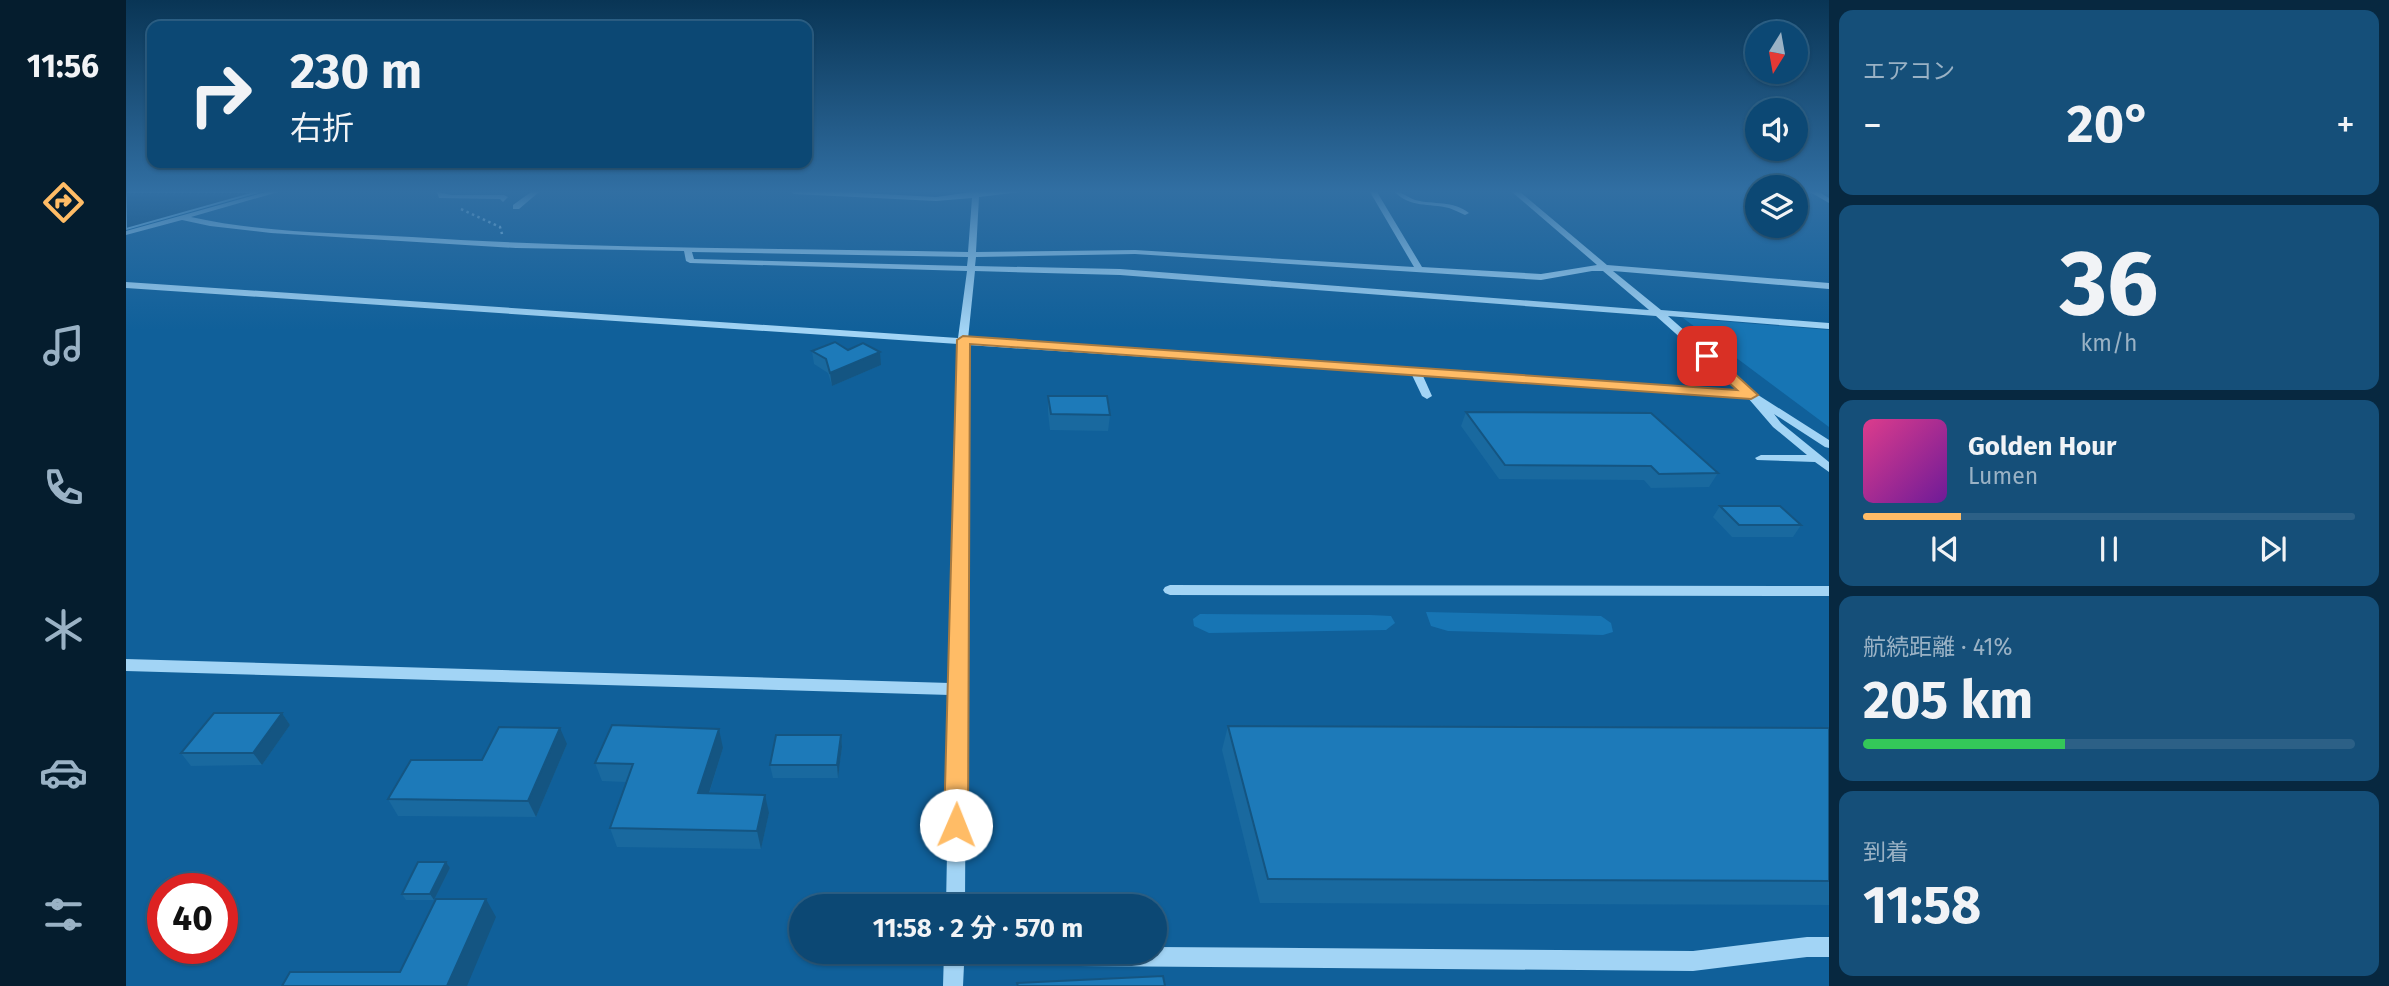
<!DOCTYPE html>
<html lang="ja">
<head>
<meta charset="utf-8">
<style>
	:root { --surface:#0c4874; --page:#154f79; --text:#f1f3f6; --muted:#9ab2c5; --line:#2c6086; --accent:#ffbc66 }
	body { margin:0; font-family:"Fira Sans","Noto Sans JP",sans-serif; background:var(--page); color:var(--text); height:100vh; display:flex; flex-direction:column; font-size:26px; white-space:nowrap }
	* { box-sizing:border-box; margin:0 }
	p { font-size:23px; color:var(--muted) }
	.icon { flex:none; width:38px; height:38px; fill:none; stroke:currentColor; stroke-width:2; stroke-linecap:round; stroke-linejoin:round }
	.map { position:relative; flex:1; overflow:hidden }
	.drawer { display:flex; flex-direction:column; gap:10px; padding:10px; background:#072840; width:560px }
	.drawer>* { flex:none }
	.top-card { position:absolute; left:21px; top:21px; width:665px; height:147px; border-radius:14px; box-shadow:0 2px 5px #0004,0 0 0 2px var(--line); background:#0c4874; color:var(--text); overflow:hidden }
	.needle { width:46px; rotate:191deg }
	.tools { position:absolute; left:1619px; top:21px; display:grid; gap:14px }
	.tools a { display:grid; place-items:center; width:63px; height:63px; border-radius:50%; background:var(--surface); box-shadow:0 2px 5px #0004,0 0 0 2px var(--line); font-size:35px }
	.speed { position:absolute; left:21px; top:873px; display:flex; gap:14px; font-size:35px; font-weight:700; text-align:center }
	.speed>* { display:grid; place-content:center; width:91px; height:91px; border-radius:50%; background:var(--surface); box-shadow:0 2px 5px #0004,0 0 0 2px var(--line); line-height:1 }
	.speed .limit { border:10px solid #d22; background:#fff; color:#111 }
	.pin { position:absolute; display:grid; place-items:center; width:60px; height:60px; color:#fff; margin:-30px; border-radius:14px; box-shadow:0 4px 10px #0006 }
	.me { position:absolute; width:77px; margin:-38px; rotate:1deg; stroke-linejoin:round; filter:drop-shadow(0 0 5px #0008) }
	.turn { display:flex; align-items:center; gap:24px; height:147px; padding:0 28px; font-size:32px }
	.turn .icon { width:91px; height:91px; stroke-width:2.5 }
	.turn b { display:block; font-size:49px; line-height:60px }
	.big { font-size:52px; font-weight:700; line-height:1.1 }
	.drawer .widget { flex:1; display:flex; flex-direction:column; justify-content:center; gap:10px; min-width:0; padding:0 24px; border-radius:14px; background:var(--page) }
	.drawer .dial { align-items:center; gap:0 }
	.dial b { font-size:91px; line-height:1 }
	.song { display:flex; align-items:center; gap:21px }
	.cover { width:84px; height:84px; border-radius:10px; background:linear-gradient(135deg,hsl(330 70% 55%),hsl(280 70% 35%)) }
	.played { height:7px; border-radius:4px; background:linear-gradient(90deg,var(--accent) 20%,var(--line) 20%) }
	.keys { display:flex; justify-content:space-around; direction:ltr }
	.heat { display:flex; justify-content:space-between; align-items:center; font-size:38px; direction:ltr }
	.charge { height:10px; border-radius:5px; background:linear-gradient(90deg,#34c759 41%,var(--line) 0) }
	.trip { position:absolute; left:663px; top:894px; width:378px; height:70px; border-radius:35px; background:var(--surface); box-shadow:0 2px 5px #0004,0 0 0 2px var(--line); font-weight:700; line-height:70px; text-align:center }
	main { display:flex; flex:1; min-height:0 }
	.dock { display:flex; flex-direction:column; width:126px; justify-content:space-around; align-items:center; background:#051d2e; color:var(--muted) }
	.dock .icon { width:49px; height:49px }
	.dock .current { color:var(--accent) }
	.dock b { font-size:32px; color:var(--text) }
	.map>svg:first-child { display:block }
</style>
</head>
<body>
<main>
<nav class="dock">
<b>11:56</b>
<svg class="icon current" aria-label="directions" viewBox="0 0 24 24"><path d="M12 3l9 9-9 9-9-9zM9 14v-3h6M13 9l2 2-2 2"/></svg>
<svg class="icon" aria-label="music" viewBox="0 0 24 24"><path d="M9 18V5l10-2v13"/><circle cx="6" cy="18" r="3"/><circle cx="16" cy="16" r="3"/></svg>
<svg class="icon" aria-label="phone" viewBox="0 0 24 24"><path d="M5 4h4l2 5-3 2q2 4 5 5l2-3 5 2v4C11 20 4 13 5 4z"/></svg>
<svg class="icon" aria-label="climate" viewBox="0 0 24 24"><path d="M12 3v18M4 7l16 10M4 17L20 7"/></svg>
<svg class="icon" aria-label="car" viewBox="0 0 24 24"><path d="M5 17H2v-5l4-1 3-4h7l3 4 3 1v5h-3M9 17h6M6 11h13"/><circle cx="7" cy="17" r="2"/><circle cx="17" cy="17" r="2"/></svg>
<svg class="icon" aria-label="filters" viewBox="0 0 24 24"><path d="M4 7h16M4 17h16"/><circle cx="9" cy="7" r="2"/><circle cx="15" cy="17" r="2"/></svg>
</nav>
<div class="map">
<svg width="1703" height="986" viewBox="0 0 1703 986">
	<rect width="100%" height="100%" fill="#10609a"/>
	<g fill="#1775b4">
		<polygon points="1557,318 1703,330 1703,427"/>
		<polygon points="1300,612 1475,616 1485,623 1487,632 1477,635 1322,631 1305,626"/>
		<polygon points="1074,614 1244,615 1265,616 1269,623 1260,630 1083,633 1068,626 1067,619"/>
	</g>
	<polygon fill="#094775" stroke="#94d1f8" stroke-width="2" points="0,192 132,192 0,229"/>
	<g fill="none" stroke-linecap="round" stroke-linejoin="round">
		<polyline stroke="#a2d4f5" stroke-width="2.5" stroke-dasharray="2.5 3.5" stroke-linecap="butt" points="335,209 374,227 376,234"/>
		<g fill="#a2d4f5" fill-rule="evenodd">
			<path d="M 140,192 L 152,192 L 65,217 C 137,233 213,233 286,237 C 471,249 657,248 842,252 L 846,198 L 810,201 L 668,194 L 665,192 L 717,192 L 810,197 L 846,192 L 894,192 L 853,197 L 850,252 L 1009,250 L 1288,267 L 1244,192 L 1251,192 L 1296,267 L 1415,274 L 1471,265 L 1386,192 L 1394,192 L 1481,265 L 1703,283 L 1703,289 L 1487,271 L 1535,310 L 1703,323 L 1703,329 L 1542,316 L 1629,393 L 1703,440 L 1703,448 L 1699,447 L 1648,414 L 1655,423 L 1703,462 L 1703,472 L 1689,462 L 1631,460 L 1629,458 L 1635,455 L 1681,455 L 1647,427 L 1622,398 L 1297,376 L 1306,396 L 1301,399 L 1296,396 L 1286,375 L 842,345 L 839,906 L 820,906 L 824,695 L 0,671 L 0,659 L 824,683 L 832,344 L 0,288 L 0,282 L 832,338 L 841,271 L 564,263 L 560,261 L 558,251 L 390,248 L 145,233 L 84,226 L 56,220 L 0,235 L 0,231 ZM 566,252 L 842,257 L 841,266 L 568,259 ZM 1009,254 L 1415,280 L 1466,271 L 1477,271 L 1523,310 L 994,269 L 849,266 L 850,257 ZM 849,271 L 994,275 L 1530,316 L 1614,391 L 842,339 Z"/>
			<polygon points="311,192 325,195 378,195 382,197 377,202 374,199 313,198"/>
			<polygon points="405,192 413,192 393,209 387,209 387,205"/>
			<path d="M 1269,192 C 1277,192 1281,197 1289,200 C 1308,205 1327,200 1343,213 L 1339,215 C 1334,213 1329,210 1323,208 C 1303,203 1284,208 1269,192 Z"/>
			<polygon points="1684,192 1693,192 1703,198 1703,203"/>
			<polygon points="1044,585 1703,586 1703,596 1044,595 1039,593 1037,590 1039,587"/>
			<polygon points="1681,937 1703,937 1703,957 1681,957 1567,971 838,965 837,986 817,986 818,952 1029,952 1029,947 1567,951"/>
		</g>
	</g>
	<g fill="#19699f">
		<polygon points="722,350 755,365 706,386 702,373 688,364 686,351"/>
		<polygon points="922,396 984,415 982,431 924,430 922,412"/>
		<polygon points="1340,412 1592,473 1583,487 1525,488 1518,480 1373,479 1335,426"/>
		<polygon points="1594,506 1675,525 1667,537 1606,537 1587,517"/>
		<polygon points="156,713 164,725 136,765 65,766 55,753"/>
		<polygon points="1102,726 1703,728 1703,905 1134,903 1096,750"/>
		<polygon points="715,735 716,747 712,778 647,778 644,765"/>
		<polygon points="441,744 410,817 272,816 262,799 356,760"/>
		<polygon points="597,748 583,794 643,813 635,849 491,847 484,828 500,782 476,781 469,763"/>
		<polygon points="320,862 324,868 308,900 280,900 276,894"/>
	</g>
	<g fill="#145582">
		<polygon points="754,352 755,365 706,386 704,373"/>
		<polygon points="156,713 164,725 136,765 127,753"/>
		<polygon points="434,728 441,744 410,817 402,801"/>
		<polygon points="593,729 597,748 577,812 572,793"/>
		<polygon points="715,735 716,747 712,778 711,765"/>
		<polygon points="639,795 643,813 635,849 631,831"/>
		<polygon points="320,862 324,868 308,900 304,894"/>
		<polygon points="360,899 370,917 341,986 321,986"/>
	</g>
	<g fill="#1d7ab9" stroke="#145582" stroke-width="2">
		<polygon points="709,342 722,350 737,343 754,352 704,373 700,359 686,351"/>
		<polygon points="922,396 981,396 984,415 925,414"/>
		<polygon points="1340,412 1525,413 1592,473 1533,474 1525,466 1379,465"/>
		<polygon points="1594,506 1654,506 1675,525 1613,525"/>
		<polygon points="88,713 156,713 127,753 55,753"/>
		<polygon points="486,725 593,729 572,793 639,795 631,831 484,828 507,764 469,763"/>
		<polygon points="1102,726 1703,728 1703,881 1142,879"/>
		<polygon points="373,727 434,728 402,801 262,799 285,760 356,760"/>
		<polygon points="650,735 715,735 711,765 644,765"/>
		<polygon points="292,862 320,862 304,894 276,894"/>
		<polygon points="310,899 360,899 321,986 156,986 164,972 274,972"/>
		<polygon points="1037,976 1039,986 892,986 891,983"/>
	</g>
	<linearGradient id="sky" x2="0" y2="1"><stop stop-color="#093555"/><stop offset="0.58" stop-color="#316fa3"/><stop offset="1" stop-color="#316fa3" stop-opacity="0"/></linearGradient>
	<rect width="1703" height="330" fill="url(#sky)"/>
	<polygon fill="#ffbc66" stroke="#a67a42" stroke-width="2" points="837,336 1611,390 1577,359 1575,356 1581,352 1586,353 1632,395 1625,399 844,344 842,825 838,832 830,835 822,832 818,825 831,340"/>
</svg>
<div class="tools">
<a><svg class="needle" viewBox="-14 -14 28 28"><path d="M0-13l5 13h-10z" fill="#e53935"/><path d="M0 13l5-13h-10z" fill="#9ab2c5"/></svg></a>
<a><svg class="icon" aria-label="sound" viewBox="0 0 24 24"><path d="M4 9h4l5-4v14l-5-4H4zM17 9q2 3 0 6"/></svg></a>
<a><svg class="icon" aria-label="layers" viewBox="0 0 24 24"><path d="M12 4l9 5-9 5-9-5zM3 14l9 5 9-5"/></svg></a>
</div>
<div class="speed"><div class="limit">40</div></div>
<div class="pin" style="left:1581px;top:356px;background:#d93025"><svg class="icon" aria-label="arrive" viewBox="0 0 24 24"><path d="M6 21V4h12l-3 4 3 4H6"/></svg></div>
<svg class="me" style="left:830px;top:825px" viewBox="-20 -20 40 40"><circle r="19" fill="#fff"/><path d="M0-13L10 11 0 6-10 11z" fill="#ffbc66"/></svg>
<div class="trip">11:58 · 2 分 · 570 m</div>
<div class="top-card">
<div class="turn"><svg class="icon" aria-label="right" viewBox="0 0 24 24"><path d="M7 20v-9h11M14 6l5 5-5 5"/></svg><div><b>230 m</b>右折</div></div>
</div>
</div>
<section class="drawer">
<div class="widget"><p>エアコン</p>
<div class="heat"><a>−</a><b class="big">20°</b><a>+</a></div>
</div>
<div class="widget dial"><b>36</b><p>km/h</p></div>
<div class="widget">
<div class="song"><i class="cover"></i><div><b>Golden Hour</b><p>Lumen</p></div></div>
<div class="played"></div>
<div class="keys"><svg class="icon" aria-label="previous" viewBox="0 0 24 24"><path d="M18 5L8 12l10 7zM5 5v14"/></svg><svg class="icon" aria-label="pause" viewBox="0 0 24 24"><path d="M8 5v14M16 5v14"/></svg><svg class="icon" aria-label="next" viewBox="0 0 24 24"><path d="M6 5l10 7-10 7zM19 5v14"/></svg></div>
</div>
<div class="widget"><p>航続距離 · 41%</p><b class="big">205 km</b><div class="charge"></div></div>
<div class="widget"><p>到着</p><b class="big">11:58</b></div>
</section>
</main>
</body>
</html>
